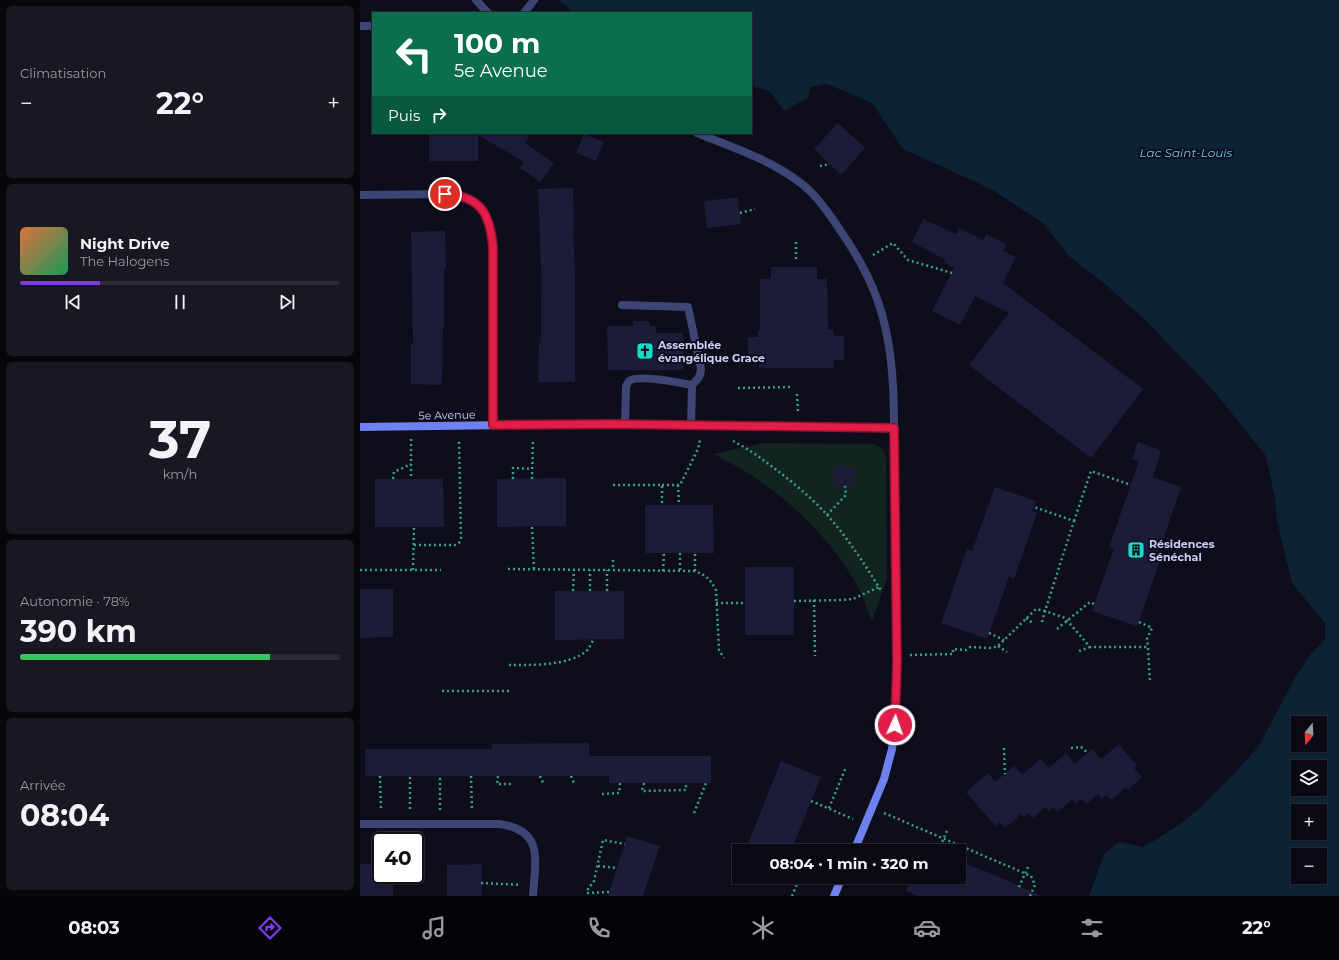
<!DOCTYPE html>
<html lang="fr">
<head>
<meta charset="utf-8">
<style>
	:root { --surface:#0a0a14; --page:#181822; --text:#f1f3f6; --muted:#999aa0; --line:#2a2b34; --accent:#7c3aed }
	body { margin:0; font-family:Montserrat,sans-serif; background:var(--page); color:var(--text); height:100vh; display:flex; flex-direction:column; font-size:15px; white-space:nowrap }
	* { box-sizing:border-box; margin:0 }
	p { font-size:13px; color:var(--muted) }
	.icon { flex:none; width:22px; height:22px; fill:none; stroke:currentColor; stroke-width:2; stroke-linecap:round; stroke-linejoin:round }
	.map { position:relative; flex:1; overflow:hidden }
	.drawer { display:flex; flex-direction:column; gap:6px; padding:6px; background:#06060b; width:360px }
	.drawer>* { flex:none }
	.top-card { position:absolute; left:12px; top:12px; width:380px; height:122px; border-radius:0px; box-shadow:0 1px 3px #0004,0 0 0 1px var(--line); background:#0b6e4f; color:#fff; overflow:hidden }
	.needle { width:26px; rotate:198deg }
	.fabs { position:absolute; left:931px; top:716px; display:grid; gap:8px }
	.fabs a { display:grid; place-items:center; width:36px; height:36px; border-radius:0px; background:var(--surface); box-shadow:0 1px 3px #0004,0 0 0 1px var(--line); font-size:20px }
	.speed { position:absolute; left:12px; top:832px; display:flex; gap:8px; font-size:20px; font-weight:700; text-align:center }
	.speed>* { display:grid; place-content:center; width:52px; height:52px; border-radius:50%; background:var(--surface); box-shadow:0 1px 3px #0004,0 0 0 1px var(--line); line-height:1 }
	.speed .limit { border:2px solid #111; border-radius:6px; background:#fff; color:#111 }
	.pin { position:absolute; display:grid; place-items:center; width:34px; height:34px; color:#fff; margin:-17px; border:2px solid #fff; border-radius:50%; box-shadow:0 1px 4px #0007 }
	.me { position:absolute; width:44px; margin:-22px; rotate:3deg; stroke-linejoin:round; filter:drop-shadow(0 0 3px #0008) }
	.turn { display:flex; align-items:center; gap:14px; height:84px; padding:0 16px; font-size:18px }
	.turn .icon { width:52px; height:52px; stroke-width:2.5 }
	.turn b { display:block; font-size:28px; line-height:34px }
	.then { display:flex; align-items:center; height:38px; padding:0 16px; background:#0003; gap:8px; font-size:15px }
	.big { font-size:30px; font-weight:700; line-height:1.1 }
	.drawer .tile { flex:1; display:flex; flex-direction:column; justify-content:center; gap:6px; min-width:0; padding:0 14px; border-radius:6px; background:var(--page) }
	.drawer .dial { align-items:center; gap:0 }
	.dial b { font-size:52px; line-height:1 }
	.song { display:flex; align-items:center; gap:12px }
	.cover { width:48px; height:48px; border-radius:6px; background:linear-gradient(135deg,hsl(20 70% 55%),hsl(150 70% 35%)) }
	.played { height:4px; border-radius:2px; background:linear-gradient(90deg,var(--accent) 25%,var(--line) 25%) }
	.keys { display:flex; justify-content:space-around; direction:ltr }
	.heat { display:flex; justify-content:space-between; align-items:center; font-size:22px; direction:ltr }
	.charge { height:6px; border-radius:3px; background:linear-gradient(90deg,#34c759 78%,var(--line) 0) }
	.trip { position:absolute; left:372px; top:844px; width:234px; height:40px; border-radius:0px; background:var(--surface); box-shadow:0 1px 3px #0004,0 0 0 1px var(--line); font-weight:700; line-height:40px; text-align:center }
	.dock { display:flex; height:64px; justify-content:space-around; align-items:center; background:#040408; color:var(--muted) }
	.dock .icon { width:28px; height:28px }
	.dock .selected { color:var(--accent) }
	.dock b { font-size:18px; color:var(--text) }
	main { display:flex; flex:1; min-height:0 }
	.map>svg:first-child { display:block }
</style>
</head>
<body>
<main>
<section class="drawer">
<div class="tile"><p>Climatisation</p>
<div class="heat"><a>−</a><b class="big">22°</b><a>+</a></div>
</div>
<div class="tile">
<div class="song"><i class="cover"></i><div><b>Night Drive</b><p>The Halogens</p></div></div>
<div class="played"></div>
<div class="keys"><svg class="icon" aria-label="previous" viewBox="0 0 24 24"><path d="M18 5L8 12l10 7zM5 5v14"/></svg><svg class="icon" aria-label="pause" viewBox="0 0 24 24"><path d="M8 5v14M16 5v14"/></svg><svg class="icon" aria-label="next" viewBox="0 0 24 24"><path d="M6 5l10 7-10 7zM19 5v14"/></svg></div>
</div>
<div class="tile dial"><b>37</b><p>km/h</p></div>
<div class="tile"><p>Autonomie · 78%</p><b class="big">390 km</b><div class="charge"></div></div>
<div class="tile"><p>Arrivée</p><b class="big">08:04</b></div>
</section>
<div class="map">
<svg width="979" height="896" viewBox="0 0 979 896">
	<rect width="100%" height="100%" fill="#0d0d1b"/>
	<path fill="#112420" d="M 404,443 L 514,444 C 521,447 524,450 526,458 L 527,579 L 512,621 C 507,610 504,598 498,587 C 471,539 430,499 383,470 C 373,464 363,459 353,454 Z"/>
	<path fill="#0d2234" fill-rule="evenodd" d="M 198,0 L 979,0 L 979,896 L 729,896 L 744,854 L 759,842 L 784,847 L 823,822 L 841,807 L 873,775 L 898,747 L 935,678 L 951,654 L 965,639 L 965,623 L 932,583 L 917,521 L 915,498 L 906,456 L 854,391 L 785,320 L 746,285 L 709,256 L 683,223 L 631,189 L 543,149 L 512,103 L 467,84 L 450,87 L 448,98 L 424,111 L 411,92 L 391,86 L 391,13 L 215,13 ZM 938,723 L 960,723 L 960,745 L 938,745 ZM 938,767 L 960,767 L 960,789 L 938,789 ZM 938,811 L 960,811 L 960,833 L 938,833 ZM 938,855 L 960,855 L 960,877 L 938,877 Z"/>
	<g fill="#1d1b3a">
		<polygon points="478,123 505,148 481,175 454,149"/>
		<polygon points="69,133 171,133 165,143 194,163 180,182 160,168 164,162 118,135 118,161 69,161"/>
		<polygon points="224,134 244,142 236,161 216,153"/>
		<polygon points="213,188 214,228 213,228 215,273 215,382 178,382 179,343 181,343 181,293 182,293 178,189"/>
		<polygon points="378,197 381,224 347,228 344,201"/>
		<polygon points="563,219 596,234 599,228 624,240 626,234 646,244 643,251 656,257 643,283 783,389 731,458 609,365 649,313 615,296 600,325 572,311 594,268 584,263 586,260 552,242"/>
		<polygon points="85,231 86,269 84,269 84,327 83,327 82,385 51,384 51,344 53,344 51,232"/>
		<polygon points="411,267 457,267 457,279 467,279 468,329 473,329 474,336 484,336 484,360 474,360 474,368 399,368 399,360 388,360 388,337 398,337 398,330 400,330 400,279 411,279"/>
		<polygon points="273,321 289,321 290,326 296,326 296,333 323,333 323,370 248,370 247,326 273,326"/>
		<polygon points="778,442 801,450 793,477 821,487 799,552 803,553 777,626 732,611 754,548 749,547 779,461 772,459"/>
		<polygon points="474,466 494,467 494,487 473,486"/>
		<polygon points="206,478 206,526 137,527 137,479"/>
		<polygon points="15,479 83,479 84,527 15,527"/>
		<polygon points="635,487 676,501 672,511 677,513 654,579 649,577 627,639 581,623 607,549 612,551"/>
		<polygon points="285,505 353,505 354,553 285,553"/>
		<rect x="385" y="567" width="49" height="68"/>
		<polygon points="0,589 33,589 33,637 0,638"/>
		<polygon points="195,591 264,591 264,639 195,640"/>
		<polygon points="229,743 229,756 351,756 351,783 249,783 249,776 5,776 5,749 132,749 132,744"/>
		<polygon points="759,744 778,767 773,767 782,777 768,790 766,787 751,800 746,795 742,799 738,794 726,804 721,799 716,804 712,799 698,812 693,807 689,811 685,807 673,818 669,813 664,817 661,814 645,828 640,822 635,826 606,792 628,773 635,782 654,766 662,775 681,759 689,768 706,753 715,764 732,749 741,759"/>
		<polygon points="421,761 461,777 451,801 431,851 385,851"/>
		<polygon points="267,836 300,846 283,896 248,896"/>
		<polygon points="599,861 633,874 681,896 558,896 546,891 552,877 599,877"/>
		<polygon points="0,864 21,864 21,875 33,875 33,896 0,896"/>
		<polygon points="122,864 122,896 87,896 87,865"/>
	</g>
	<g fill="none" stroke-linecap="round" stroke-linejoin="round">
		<g stroke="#3aa089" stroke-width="2.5" stroke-dasharray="2 3" stroke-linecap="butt">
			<polyline points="460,166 470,164"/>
			<polyline points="380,213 395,209"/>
			<polyline points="436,242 436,262"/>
			<polyline points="513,255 533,243 548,260 592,273"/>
			<polyline points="378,388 431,387"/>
			<polyline points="437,394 438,413"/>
			<polyline points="51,439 51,479"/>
			<path d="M 373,441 C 387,448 401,458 414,468 C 432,482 451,497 467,515 C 488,538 505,565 522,592"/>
			<polyline points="33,479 34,472 51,464"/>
			<polyline points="153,479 153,468 172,469"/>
			<polyline points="172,479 173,439"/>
			<polyline points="253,485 302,485 302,505"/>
			<polyline points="302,485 320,485 338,449 340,440"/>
			<polyline points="318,485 319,505"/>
			<polyline points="467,515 486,495 485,486"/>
			<polyline points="714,521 731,471 771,485"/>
			<polyline points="172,527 174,569"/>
			<polyline points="54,545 95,545 99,543 101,538 99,439"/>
			<polyline points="320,553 320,571"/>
			<polyline points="253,560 253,570"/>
			<path d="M 148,569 L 335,571 C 347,576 350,579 356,590 L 359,650 L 364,658"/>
			<polyline points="0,570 81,570"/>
			<polyline points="53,570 54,527"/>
			<polyline points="303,571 304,553"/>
			<polyline points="335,571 335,553"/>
			<polyline points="213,591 214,570"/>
			<polyline points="230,591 230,570"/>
			<polyline points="247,591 247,570"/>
			<polyline points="454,600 455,656"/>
			<polyline points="434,601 482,600 493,599 519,587"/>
			<polyline points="356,603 385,603"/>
			<polyline points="666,618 674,624"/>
			<polyline points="682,622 685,611 705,618 730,647 788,647 790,682"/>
			<polyline points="779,622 792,628 787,639 788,647"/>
			<polyline points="697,629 730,602 734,604"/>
			<polyline points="629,633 644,640"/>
			<polyline points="638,646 647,652"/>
			<polyline points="719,651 730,647"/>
			<polyline points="550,655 593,654 593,649 606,650 610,647 632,648 638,646 676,609 685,611 714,521 674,507"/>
			<path d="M 149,665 C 170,665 208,666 225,652 C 229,650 231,643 234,639"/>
			<polyline points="82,691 149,691"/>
			<polyline points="644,748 645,774"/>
			<polyline points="711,748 721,747 728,753"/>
			<polyline points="20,776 21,810"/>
			<polyline points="111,776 112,810"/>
			<polyline points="138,776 137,784 151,784"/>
			<polyline points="180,776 183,783"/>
			<polyline points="211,776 214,783"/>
			<polyline points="50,777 50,810"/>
			<polyline points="284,783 282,791 326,790 326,783"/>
			<polyline points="242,794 259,793 260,783"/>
			<polyline points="451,801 493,819"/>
			<polyline points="469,808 486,767"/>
			<polyline points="80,810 80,777"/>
			<polyline points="334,813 346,783"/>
			<polyline points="524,813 671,876 675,885 670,896"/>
			<polyline points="433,847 444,851"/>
			<polyline points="578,851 587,831"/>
			<polyline points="238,866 257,868"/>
			<polyline points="121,883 161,885"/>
			<polyline points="659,887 668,867"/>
			<polyline points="249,892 227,893 228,889 234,881 243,840 265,844"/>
			<polyline points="432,896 440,877"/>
		</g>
		<g stroke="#3d4575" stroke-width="8">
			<polyline points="164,13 174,0"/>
			<path d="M 262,305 L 328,307 L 341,369 C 341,377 337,380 332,385"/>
			<path d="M 265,425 L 266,386 C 267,385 268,382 269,381 C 278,374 321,383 332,385 L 331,426"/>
		</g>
		<g stroke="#3d4575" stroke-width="8">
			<polyline points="116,0 128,13"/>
			<polyline points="0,26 13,26"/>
			<path d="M 337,133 C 372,147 408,159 438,181 C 455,193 467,211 478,227 C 494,250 508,273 517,299 C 532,339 534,385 534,428"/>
			<path d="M 0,195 L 94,194 C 124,202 130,218 133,247 L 133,425"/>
			<path d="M 0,824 L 139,824 C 185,830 175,861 173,896"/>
		</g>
		<g stroke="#6f81ee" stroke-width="8">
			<polyline points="0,427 227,424 534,428 537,662 534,733 532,749 524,779 494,851"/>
			<polyline points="474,896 482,877"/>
		</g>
	</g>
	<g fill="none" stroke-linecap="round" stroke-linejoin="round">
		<g stroke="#92132f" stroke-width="10">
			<path id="route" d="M 85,194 C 121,196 130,214 133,247 L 133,425 L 253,424 L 534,428 L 537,662 L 535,725"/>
		</g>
		<use href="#route" stroke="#e11d48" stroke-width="7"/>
	</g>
	<defs>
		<g id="church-square" transform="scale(0.9)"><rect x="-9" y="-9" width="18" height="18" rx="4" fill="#19d9cc" stroke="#0d0d1b"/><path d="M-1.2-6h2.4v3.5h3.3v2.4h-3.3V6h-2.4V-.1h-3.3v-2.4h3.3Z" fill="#111"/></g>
		<g id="building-square" transform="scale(0.9)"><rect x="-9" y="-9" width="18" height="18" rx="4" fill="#19d9cc" stroke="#0d0d1b"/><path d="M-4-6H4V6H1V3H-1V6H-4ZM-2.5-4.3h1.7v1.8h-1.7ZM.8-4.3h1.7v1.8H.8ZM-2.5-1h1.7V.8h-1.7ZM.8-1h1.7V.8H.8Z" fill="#111"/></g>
	</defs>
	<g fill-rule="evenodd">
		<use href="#church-square" x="285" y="351"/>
		<use href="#building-square" x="776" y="550"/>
	</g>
	<g text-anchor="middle" stroke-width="4" stroke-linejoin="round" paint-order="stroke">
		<g font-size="11" font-weight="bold" fill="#cdcff9" stroke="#0d0d1b" text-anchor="start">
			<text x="298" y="349">Assemblée<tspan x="298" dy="13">évangélique Grace</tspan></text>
			<text x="789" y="548">Résidences<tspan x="789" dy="13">Sénéchal</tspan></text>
		</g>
		<g font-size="11" fill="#cdcff9" stroke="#0d0d1b">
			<text transform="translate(87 415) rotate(-1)" y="4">5e Avenue</text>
		</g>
		<g font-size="12" font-style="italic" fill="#67c5ed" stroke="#0d0d1b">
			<text x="826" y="157">Lac Saint-Louis</text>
		</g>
	</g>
</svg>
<div class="fabs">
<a><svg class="needle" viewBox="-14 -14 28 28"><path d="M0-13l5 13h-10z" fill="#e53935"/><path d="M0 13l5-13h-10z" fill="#999aa0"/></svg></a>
<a><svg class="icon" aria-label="layers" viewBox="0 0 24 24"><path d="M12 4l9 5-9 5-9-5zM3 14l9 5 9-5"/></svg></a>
<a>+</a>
<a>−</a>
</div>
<div class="speed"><div class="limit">40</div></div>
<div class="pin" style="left:85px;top:194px;background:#d93025"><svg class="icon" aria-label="arrive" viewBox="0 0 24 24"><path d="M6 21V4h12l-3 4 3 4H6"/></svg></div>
<svg class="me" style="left:535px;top:725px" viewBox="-20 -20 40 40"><circle r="17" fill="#e11d48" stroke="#fff" stroke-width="3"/><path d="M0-11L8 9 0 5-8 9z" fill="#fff"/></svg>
<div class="trip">08:04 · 1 min · 320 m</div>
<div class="top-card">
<div class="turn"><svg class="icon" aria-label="left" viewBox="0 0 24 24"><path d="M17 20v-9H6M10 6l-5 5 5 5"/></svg><div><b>100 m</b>5e Avenue</div></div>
<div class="then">Puis<svg class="icon" aria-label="right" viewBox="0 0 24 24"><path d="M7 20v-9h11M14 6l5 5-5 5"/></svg></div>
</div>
</div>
</main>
<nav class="dock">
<b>08:03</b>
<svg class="icon selected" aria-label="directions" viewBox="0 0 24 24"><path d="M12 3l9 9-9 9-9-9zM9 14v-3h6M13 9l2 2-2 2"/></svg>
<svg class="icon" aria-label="music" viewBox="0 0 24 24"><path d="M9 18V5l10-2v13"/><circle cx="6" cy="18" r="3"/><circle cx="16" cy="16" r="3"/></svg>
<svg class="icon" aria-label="phone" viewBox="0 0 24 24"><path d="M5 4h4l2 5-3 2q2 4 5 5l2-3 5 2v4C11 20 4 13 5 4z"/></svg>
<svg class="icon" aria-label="climate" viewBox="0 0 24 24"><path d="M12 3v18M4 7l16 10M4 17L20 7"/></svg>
<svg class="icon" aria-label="car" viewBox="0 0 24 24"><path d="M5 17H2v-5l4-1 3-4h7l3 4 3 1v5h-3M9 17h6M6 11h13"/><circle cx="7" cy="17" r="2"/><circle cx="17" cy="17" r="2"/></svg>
<svg class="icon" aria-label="filters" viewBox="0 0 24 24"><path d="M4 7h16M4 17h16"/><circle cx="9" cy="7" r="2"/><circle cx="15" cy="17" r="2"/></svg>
<b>22°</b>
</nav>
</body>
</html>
